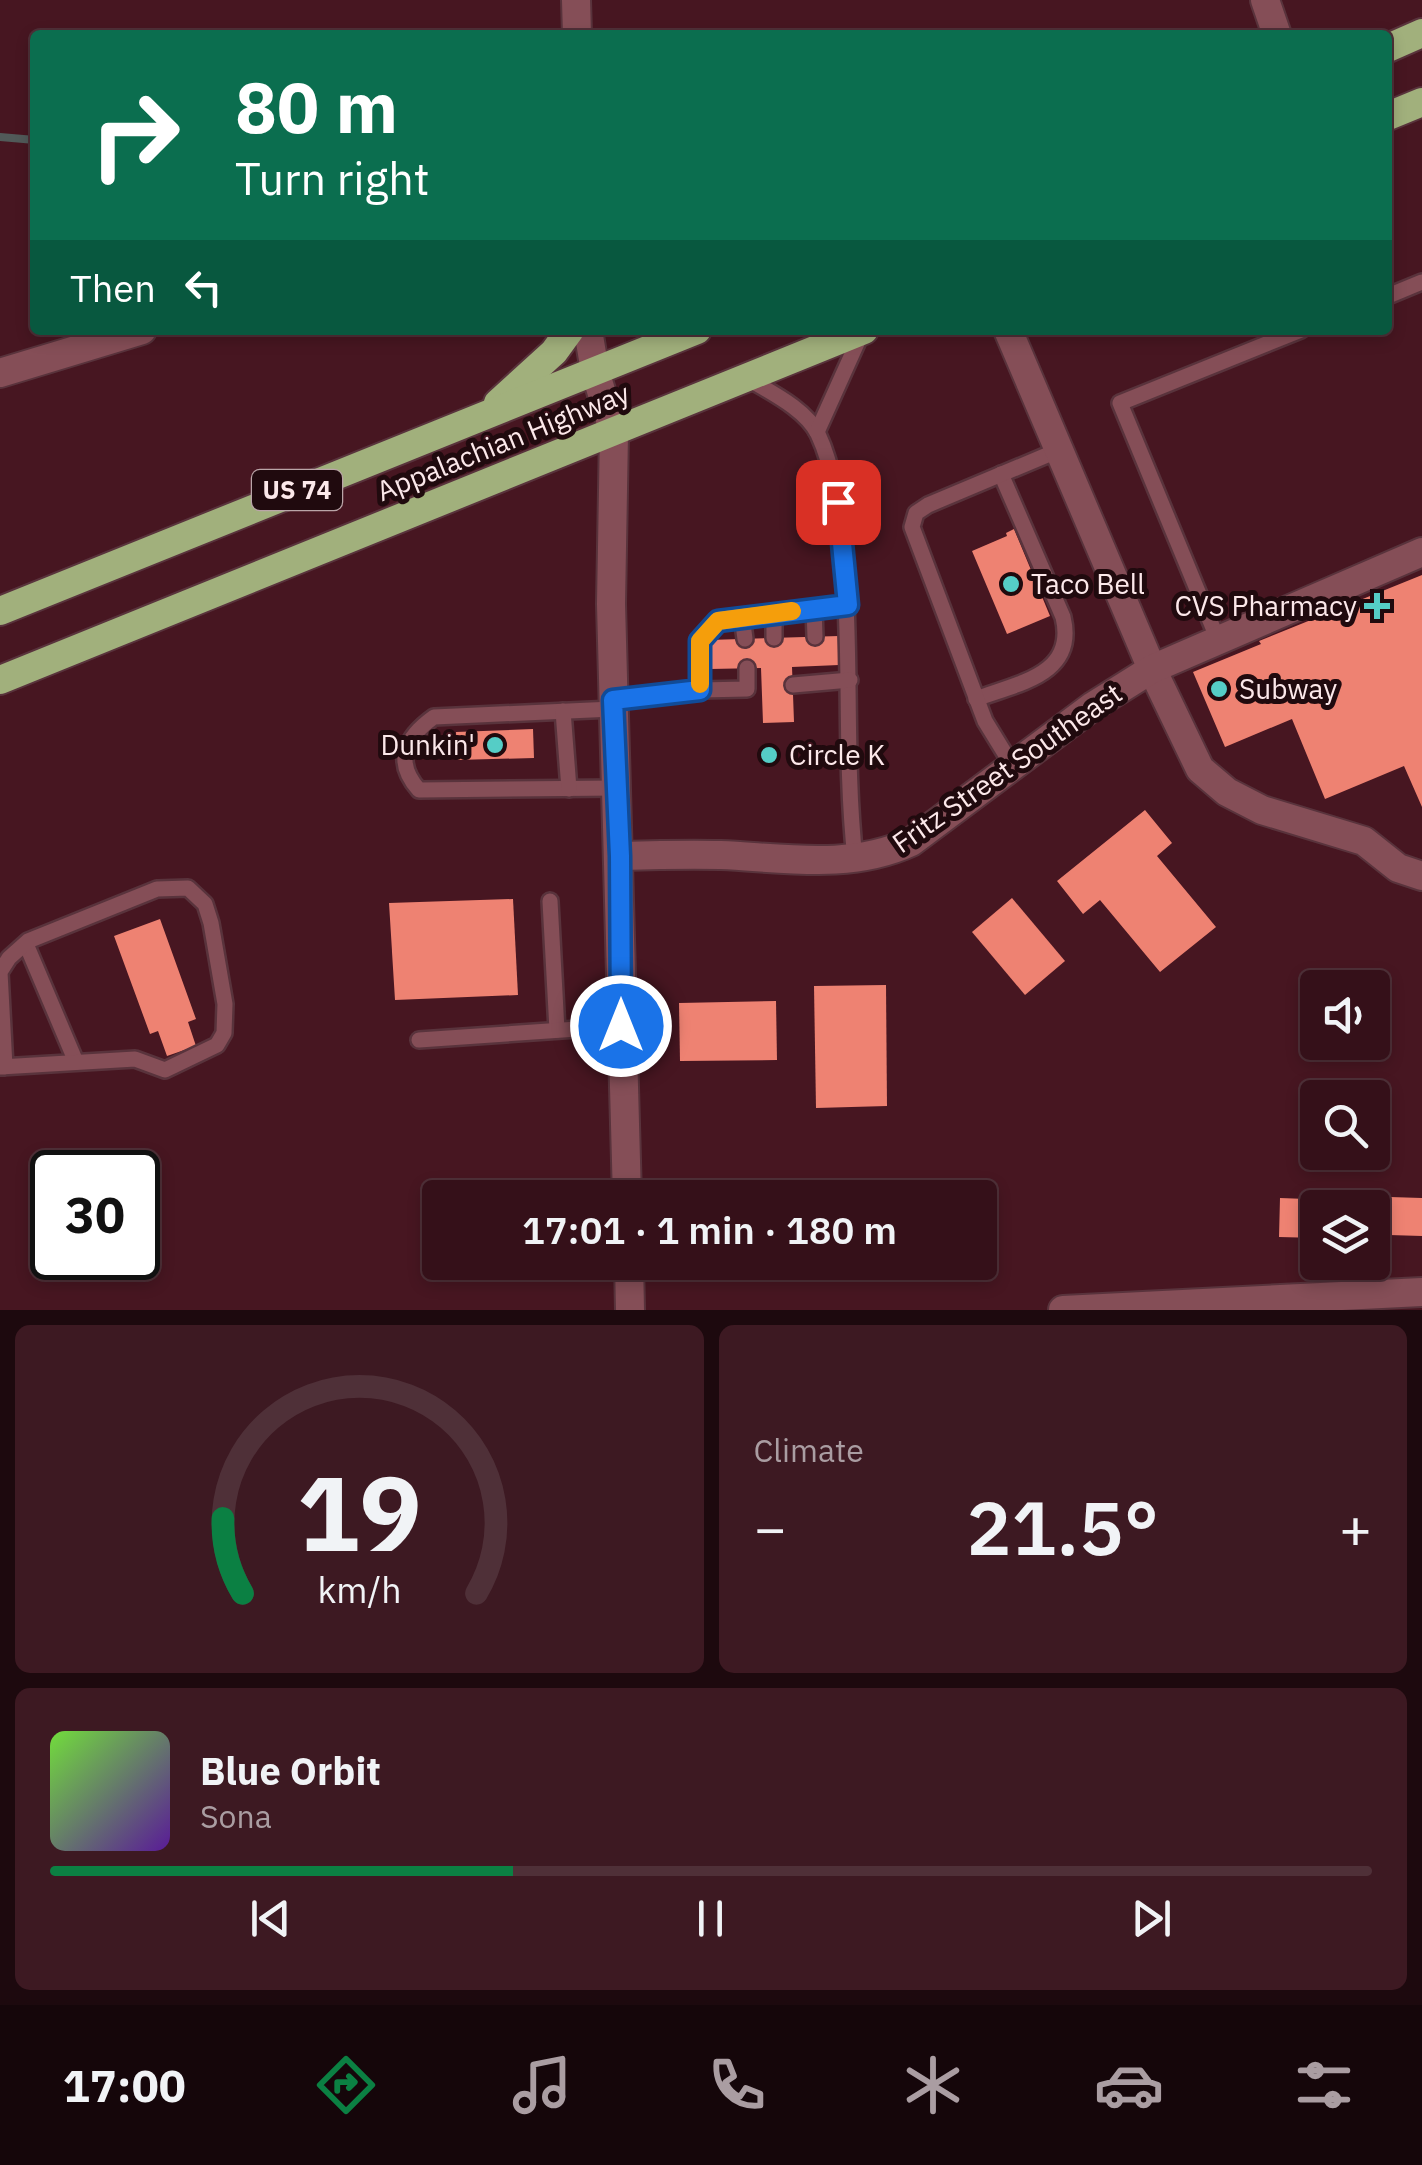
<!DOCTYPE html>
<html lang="en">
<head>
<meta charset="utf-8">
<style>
	:root { --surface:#351019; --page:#3d1922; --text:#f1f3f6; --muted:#aa9da2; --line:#4f3038; --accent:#0b8043 }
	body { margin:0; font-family:"IBM Plex Sans",sans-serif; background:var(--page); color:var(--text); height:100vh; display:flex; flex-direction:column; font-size:38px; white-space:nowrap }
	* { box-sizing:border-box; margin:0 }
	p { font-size:32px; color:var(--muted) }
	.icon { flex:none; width:55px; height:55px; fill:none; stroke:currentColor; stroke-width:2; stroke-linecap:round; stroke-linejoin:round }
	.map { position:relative; height:1310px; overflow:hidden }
	.side { display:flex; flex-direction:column; gap:15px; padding:15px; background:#1d090e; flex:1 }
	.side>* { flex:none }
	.hud { position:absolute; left:30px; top:30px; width:1362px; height:305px; border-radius:10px; box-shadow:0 5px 15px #0003,0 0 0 2px var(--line); background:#0b6e4f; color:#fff; overflow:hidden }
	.tools { position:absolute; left:1300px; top:970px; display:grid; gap:20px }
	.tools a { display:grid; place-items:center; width:90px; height:90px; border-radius:10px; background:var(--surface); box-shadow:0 5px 15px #0003,0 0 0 2px var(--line); font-size:50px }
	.speed { position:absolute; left:30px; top:1150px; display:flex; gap:20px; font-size:50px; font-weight:700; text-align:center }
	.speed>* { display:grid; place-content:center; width:130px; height:130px; border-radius:50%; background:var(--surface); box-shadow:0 5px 15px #0003,0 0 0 2px var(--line); line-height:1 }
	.speed .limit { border:5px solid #111; border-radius:15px; background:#fff; color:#111 }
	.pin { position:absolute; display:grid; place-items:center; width:85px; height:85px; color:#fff; margin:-42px; border-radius:20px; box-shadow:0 5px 15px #0006 }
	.me { position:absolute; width:110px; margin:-55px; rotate:0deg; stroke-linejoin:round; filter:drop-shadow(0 0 8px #0008) }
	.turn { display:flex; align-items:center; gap:35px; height:210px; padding:0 40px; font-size:45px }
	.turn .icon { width:130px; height:130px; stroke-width:2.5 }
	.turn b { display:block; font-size:70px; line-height:85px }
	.then { display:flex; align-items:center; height:95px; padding:0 40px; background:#0003; gap:20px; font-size:38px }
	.big { font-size:75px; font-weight:600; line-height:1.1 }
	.side .tile { flex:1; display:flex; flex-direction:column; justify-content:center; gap:15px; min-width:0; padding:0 35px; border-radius:15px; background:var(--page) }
	.side .dial { align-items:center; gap:0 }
	.dial svg { height:260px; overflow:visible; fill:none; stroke:var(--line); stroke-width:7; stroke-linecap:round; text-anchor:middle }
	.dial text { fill:var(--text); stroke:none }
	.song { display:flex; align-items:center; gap:30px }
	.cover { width:120px; height:120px; border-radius:15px; background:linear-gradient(135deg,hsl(100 70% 55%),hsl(270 70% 35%)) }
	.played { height:10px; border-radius:5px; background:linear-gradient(90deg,var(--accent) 35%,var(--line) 35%) }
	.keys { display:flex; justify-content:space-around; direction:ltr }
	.heat { display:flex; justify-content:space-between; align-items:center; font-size:55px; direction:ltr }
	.side .tiles { flex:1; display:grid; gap:15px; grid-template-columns:1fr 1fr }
	.tile:last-child { grid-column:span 2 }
	.trip { position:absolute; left:422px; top:1180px; width:575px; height:100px; border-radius:10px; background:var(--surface); box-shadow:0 5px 15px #0003,0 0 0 2px var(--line); font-weight:600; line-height:100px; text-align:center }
	.tab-bar { display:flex; height:160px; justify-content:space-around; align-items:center; background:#15060a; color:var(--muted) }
	.tab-bar .icon { width:70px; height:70px }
	.tab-bar .active { color:var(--accent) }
	.tab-bar b { font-size:45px; color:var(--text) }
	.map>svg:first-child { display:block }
</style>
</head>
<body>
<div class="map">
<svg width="1422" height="1310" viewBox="0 0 1422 1310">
	<rect width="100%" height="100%" fill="#471621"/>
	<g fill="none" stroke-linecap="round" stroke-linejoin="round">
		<polyline stroke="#515a59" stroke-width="8" points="0,137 35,140"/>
	</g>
	<g fill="#ee8272">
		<polygon points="1014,529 1050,616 1007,634 972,551 1007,536 1006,533"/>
		<polygon points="1422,575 1422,807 1404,766 1325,799 1292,719 1225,747 1193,672 1261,644 1259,641"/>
		<polygon points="839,636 839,665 792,667 794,722 763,723 761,668 710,669 709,640"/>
		<polygon points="533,729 534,758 457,760 456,732"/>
		<polygon points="1145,810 1172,843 1157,856 1216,927 1160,972 1100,900 1083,914 1057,881"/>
		<polygon points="1012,898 1065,961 1025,995 972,932"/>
		<polygon points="513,899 518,995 395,1000 389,903"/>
		<polygon points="160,919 196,1019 188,1022 196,1046 167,1056 158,1031 150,1034 114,936"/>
		<polygon points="886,985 887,1106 816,1108 814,986"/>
		<polygon points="776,1001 777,1060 680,1061 679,1003"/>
		<polygon points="1390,1197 1422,1198 1422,1236 1389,1235"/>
		<polygon points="1280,1198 1333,1200 1333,1208 1318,1208 1318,1238 1279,1237"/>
	</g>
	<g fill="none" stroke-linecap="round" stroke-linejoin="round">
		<g stroke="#59333c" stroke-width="20">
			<g id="service">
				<polyline points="1388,296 1422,282"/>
				<path d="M 747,378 C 770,392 806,409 818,434 C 835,470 839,514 843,553 C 852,655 844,757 855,859"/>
				<polyline points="817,432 863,330"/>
				<polyline points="814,608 815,637"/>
				<polyline points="774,613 774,638"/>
				<polyline points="742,616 745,639"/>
				<polyline points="1218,640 1120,403 1301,330"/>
				<polyline points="793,685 850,680"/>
				<polyline points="700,690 747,689 747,668"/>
				<path d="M 976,699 C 1018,683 1077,675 1063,617 L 1001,474"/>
				<polyline points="613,700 700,690 699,641 718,621 847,605"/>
				<path d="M 613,709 L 434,717 C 406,737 393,761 419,790 L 617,788"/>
				<polyline points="563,711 569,789"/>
				<polyline points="1012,765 985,721 912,527 916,513 928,505 1059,450"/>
				<polyline points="550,901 557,1030"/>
				<polyline points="26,944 76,1062"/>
				<polyline points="419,1040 621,1026"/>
				<polyline points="0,1067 135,1059 165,1070 217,1045 224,1033 225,1004 211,923 205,904 188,888 157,889 28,941 9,958 0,972 5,1067"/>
			</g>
		</g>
		<g stroke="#59333c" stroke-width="32">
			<g id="minor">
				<polyline points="576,0 577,35"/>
				<polyline points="1265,0 1277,35"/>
				<polyline points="588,330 595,371 614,433 611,604 627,1198"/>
				<polyline points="1008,330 1152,669 1200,769 1227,792 1262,810 1364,841 1398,868 1422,876"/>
				<polyline points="0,373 142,330"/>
				<path d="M 620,856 C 653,855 687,854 721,855 C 786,858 850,870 911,842 L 1093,706 L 1152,669 L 1422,552"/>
				<polyline points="629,1262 630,1310"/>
				<polyline points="1063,1310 1422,1292"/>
			</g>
		</g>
		<g stroke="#59333c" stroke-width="32">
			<g id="trunk">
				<polyline points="1388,48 1422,33"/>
				<polyline points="1388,116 1422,102"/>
				<polyline points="498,403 554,352 570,330"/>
				<polyline points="0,611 697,330"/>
				<polyline points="0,680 864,330"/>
			</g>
		</g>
		<use href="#service" stroke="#854e57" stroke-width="15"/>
		<use href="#minor" stroke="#854e57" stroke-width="28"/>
		<use href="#trunk" stroke="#a1b07c" stroke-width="28"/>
	</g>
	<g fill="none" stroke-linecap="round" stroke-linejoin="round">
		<g stroke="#114b97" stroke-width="25">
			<polyline id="route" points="621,1026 620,856 613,700 700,690 700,641 718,621 848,605 838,502"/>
		</g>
		<use href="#route" stroke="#1a73e8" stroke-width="18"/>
		<polyline stroke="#f59e0b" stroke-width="18" points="700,684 700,641 718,621 792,611"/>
	</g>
	<g fill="#55cdc6" stroke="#200a0e" stroke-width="4">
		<circle cx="1011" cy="584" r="10"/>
		<path d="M1372 591h10v10h10v10h-10v10h-10v-10h-10v-10h10z"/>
		<circle cx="1219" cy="689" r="10"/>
		<circle cx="495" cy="745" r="10"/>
		<circle cx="769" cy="755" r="10"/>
	</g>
	<g text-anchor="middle" stroke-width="10" stroke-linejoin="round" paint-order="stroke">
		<rect fill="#200a0e" stroke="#baa5a8" stroke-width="2.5" x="252" y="470" width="90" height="40" rx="8"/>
		<g font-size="25" font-weight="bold" fill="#fce8ea">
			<text x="297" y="499">US 74</text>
		</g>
		<g font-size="28" fill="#fce8ea" stroke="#200a0e">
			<text transform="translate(503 442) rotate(-22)" y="10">Appalachian Highway</text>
			<text transform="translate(1007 768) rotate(-35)" y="10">Fritz Street Southeast</text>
		</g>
		<g font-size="28" fill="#fce8ea" stroke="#200a0e" text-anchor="start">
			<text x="1031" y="594">Taco Bell</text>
			<text x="1357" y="616" text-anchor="end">CVS Pharmacy</text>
			<text x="1239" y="699">Subway</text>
			<text x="475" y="755" text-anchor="end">Dunkin'</text>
			<text x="789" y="765">Circle K</text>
		</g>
	</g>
</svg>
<div class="tools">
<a><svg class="icon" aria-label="sound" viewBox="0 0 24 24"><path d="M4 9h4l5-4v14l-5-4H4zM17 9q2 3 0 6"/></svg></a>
<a><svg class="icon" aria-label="search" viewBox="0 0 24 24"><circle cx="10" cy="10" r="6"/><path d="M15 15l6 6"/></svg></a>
<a><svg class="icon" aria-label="layers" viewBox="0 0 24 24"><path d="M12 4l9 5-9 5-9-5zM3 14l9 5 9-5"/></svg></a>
</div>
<div class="speed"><div class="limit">30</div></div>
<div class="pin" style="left:838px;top:502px;background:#d93025"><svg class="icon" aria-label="arrive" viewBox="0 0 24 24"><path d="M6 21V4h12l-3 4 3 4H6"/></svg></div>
<svg class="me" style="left:621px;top:1026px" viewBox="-20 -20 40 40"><circle r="17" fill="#1a73e8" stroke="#fff" stroke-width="3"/><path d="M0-11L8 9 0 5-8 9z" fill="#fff"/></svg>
<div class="trip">17:01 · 1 min · 180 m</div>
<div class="hud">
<div class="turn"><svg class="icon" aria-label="right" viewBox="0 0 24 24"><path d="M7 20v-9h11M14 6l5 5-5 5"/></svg><div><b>80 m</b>Turn right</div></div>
<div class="then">Then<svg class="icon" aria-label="left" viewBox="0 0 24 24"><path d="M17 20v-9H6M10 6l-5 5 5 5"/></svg></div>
</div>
</div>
<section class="side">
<div class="tiles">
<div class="tile dial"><svg viewBox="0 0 100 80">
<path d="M14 69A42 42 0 1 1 86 69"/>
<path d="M14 69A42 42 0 0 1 8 46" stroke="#0b8043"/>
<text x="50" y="56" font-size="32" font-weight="700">19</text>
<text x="50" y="72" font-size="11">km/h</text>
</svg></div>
<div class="tile"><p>Climate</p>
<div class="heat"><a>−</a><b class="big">21.5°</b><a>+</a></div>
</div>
<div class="tile">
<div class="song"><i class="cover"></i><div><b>Blue Orbit</b><p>Sona</p></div></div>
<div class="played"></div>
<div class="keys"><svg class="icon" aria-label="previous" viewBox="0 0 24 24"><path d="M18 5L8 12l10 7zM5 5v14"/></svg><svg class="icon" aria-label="pause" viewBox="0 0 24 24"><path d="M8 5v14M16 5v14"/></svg><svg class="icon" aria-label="next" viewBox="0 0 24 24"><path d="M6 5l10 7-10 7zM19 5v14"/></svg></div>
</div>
</div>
</section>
<nav class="tab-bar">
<b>17:00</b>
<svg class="icon active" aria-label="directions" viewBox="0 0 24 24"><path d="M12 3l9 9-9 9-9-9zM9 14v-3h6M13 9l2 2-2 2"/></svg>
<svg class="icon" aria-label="music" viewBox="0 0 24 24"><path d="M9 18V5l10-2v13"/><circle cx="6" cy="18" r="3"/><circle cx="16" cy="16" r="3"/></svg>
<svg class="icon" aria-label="phone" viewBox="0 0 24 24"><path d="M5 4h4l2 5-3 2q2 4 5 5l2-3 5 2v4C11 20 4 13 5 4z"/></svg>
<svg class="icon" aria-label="climate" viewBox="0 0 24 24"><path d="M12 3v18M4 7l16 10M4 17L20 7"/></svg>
<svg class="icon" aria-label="car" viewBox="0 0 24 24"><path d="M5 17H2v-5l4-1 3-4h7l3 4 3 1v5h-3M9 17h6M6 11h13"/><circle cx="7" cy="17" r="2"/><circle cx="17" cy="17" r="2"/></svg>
<svg class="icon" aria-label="filters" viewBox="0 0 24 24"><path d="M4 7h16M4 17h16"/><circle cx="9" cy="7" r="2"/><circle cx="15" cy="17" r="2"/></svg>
</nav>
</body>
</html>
